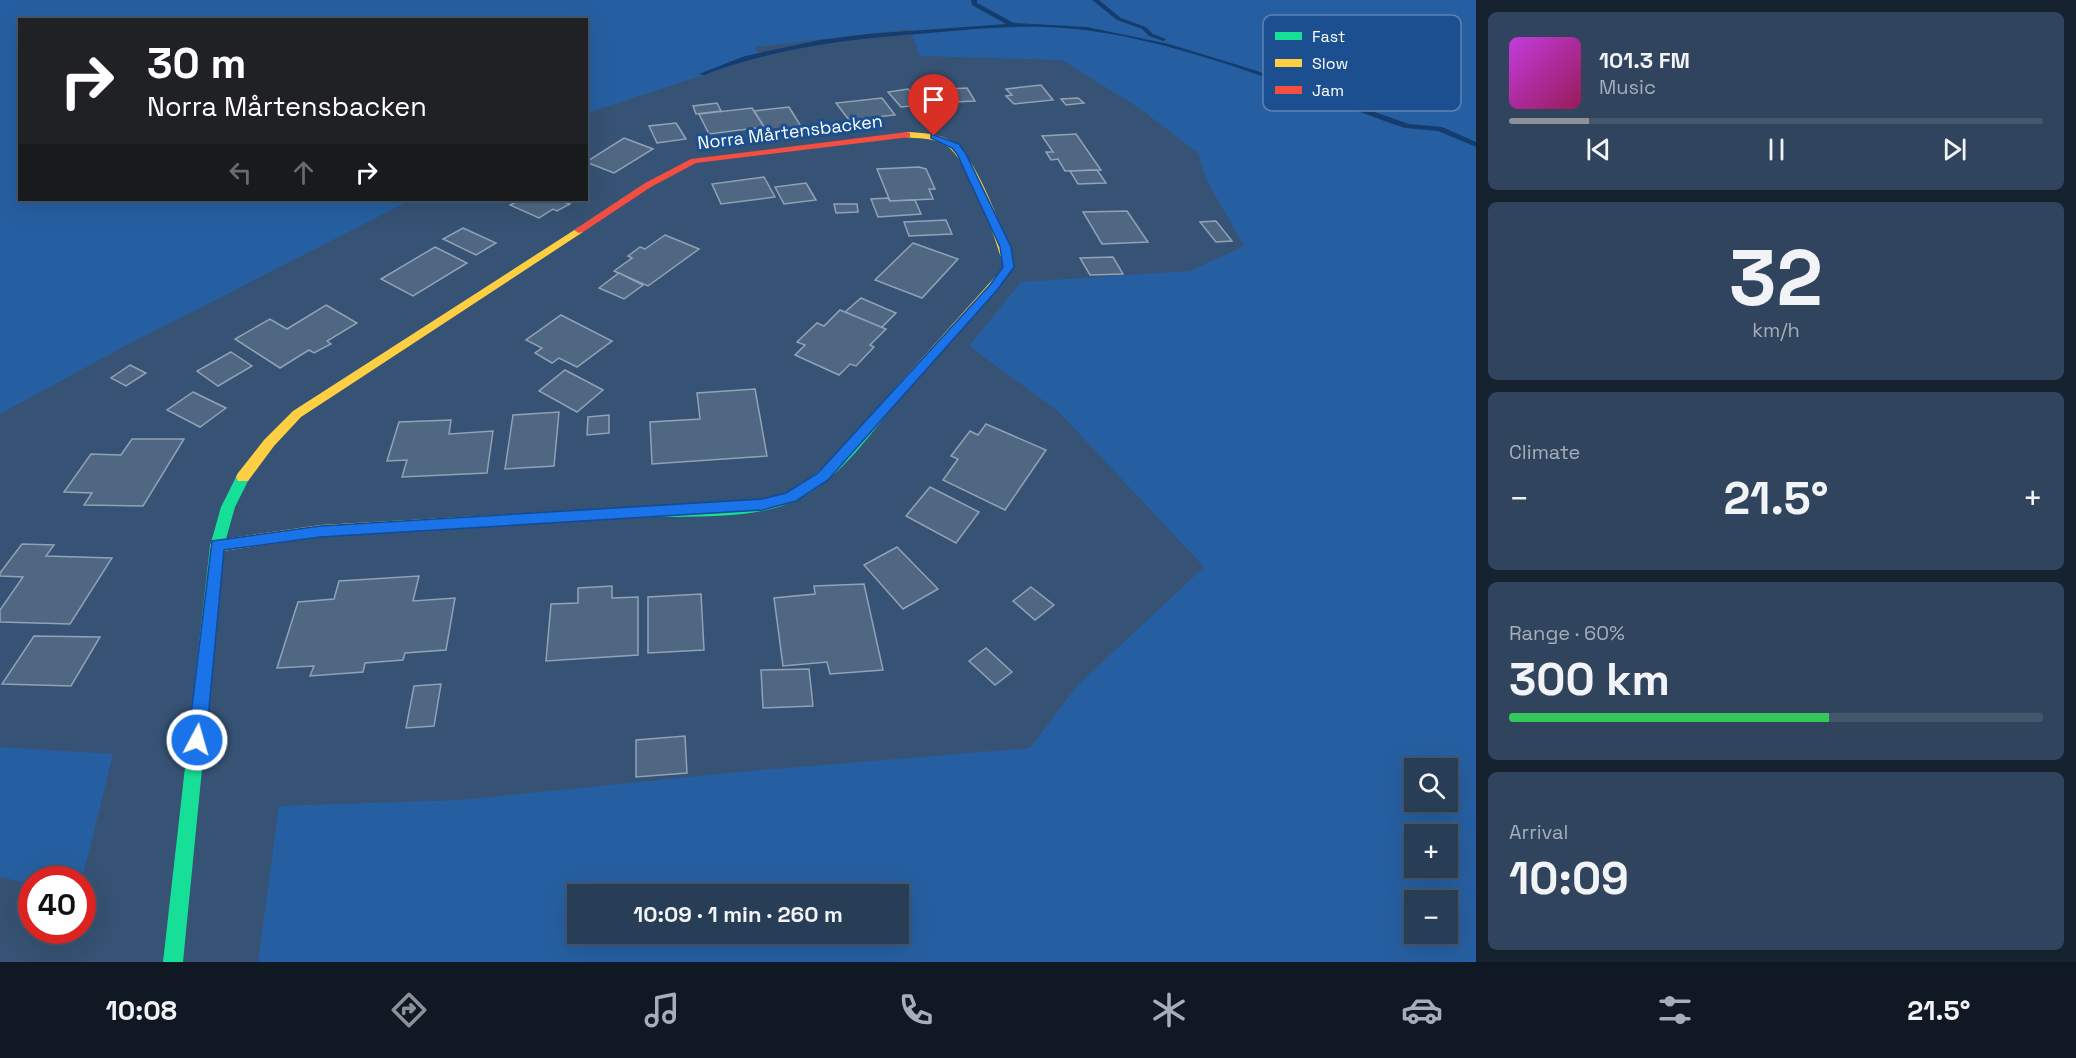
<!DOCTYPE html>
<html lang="en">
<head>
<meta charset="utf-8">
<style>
	:root { --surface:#283e57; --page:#30455d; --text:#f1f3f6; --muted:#a5aeba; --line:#44576d; --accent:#8c9099 }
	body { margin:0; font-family:"Space Grotesk",sans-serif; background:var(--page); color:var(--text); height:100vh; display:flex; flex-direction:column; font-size:22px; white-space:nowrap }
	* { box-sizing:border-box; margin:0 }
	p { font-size:20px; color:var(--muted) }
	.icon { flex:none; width:33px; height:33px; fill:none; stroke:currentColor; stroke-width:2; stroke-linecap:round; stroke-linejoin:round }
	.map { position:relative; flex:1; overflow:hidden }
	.side { display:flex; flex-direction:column; gap:12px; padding:12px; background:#162230; width:600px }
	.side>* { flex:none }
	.banner { position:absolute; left:18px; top:18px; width:570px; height:183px; border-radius:0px; box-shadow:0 6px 24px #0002,0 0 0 2px var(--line); background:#202124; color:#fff; overflow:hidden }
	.controls { position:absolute; left:1404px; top:758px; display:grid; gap:12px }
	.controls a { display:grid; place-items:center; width:54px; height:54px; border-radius:0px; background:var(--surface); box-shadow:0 6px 24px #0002,0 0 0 2px var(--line); font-size:30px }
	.speed { position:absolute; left:18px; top:866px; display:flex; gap:12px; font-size:30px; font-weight:700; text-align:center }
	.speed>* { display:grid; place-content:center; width:78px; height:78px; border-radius:50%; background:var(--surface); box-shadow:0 6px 24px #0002,0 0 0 2px var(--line); line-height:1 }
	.speed .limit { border:9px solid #d22; background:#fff; color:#111 }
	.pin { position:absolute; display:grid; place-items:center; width:51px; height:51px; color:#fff; margin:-62px -26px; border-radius:50% 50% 50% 0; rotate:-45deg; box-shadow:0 0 6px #0007 }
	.pin .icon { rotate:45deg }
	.me { position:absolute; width:66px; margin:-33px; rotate:6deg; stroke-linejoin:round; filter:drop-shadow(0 0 4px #0008) }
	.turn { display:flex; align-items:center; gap:21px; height:126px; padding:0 30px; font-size:27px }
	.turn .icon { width:78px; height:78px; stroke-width:2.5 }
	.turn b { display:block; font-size:42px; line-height:51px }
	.lanes { display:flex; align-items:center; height:57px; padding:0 30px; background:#0003; justify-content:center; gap:30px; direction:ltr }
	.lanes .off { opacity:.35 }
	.big { font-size:45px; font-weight:600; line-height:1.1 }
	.side .card { flex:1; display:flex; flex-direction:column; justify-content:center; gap:9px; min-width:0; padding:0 21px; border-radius:9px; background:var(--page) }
	.side .dial { align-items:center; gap:0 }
	.dial b { font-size:78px; line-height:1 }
	.song { display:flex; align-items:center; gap:18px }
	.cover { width:72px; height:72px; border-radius:9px; background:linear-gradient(135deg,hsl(290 70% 55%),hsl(330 70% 35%)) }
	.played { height:6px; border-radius:3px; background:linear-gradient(90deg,var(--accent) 15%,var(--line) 15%) }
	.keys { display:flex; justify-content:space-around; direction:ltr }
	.heat { display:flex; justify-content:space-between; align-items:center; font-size:33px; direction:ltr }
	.charge { height:9px; border-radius:4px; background:linear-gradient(90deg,#34c759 60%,var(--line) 0) }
	.trip { position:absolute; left:567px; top:884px; width:342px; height:60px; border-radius:0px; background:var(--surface); box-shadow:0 6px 24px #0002,0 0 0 2px var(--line); font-weight:600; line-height:60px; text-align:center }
	.tab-bar { display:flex; height:96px; justify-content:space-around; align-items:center; background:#101923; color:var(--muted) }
	.tab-bar .icon { width:42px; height:42px }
	.tab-bar .current { color:var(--accent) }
	.tab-bar b { font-size:27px; color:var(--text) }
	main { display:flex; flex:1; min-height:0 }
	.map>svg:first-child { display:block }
</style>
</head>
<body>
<main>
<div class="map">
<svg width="1476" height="962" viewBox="0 0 1476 962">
	<rect width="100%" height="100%" fill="#365274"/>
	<g fill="#265fa1" fill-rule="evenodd">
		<path d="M 0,0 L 1476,0 L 1476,962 L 258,962 L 279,806 L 461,800 L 738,772 L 1030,748 L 1077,686 L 1204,567 L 1059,412 L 969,346 L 1021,282 L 1190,271 L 1244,246 L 1207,181 L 1198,153 L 1139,108 L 1062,60 L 920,56 L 910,29 L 755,47 L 759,57 L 587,113 L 586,20 L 20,20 L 20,200 L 411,200 L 125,346 L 0,414 ZM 1414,768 L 1448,768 L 1448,801 L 1414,801 ZM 1414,834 L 1448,834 L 1448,867 L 1414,867 ZM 578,894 L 898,894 L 898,933 L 578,933 ZM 1414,900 L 1448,900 L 1448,933 L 1414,933 Z"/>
		<polygon points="0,747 113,754 82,879 32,879 31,884 0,877"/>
	</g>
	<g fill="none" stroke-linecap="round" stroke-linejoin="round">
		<g fill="#153c6e" fill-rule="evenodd">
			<path d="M 971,0 L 977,0 L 977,3 L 1014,23 L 1087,27 L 1169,44 L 1251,69 L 1409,124 L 1442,127 L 1476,142 L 1476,147 L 1438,131 L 1405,128 C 1298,91 1175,36 1062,28 C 1009,24 956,31 904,35 C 835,41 769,50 704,75 L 699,74 L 745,56 L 820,40 L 868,34 L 1006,24 L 972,5 Z"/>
			<polygon points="1092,0 1099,0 1121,18 1146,27 1153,34 1166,39 1163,41 1149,36 1142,29 1117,20"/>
		</g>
	</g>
	<g fill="#506783" stroke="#92a2b6" stroke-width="1.5">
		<polygon points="1041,85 1053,100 1014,104 1006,96 1012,95 1006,89"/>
		<polygon points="967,88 975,101 955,102 947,89"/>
		<polygon points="908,89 922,105 901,107 888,92"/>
		<polygon points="882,98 895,115 849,120 836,103"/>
		<polygon points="1078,98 1084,103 1066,105 1061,99"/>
		<polygon points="717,103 721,111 696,114 693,106"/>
		<polygon points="789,107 802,128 762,133 759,128 764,127 754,111"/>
		<polygon points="752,108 764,127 709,134 699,114"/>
		<polygon points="676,123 686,139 657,143 649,126"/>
		<polygon points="1076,134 1101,170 1065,171 1058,159 1051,160 1046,152 1053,152 1042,136"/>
		<polygon points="624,138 653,149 614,173 586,162"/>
		<polygon points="919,167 926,169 935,189 929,189 933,199 890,201 877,169"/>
		<polygon points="1097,170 1106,183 1078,184 1070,171"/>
		<polygon points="764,177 775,197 721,204 712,184"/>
		<polygon points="806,183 816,200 784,204 775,187"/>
		<polygon points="888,198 890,201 915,200 921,214 878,217 871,199"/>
		<polygon points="520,200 568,200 564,202 570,204 557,211 553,209 539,218 510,205"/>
		<polygon points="834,204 857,204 858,212 836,213"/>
		<polygon points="1127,211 1148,242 1102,244 1083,212"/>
		<polygon points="946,220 952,234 909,236 904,222"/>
		<polygon points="1216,221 1232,241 1216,242 1200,222"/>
		<polygon points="463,228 496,243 476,255 443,239"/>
		<polygon points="665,235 699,249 648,286 614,271 632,258 628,256 640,247 645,249"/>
		<polygon points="913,243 958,259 922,298 875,280"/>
		<polygon points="435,247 467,263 413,296 381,279"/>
		<polygon points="1113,257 1123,274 1090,275 1080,258"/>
		<polygon points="619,273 643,285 624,299 599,288"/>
		<polygon points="861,298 896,313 881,328 845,312"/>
		<polygon points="326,305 357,323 327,341 331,344 314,353 309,350 280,368 235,339 270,319 287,329"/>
		<polygon points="840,310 886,329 870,345 874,347 856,366 850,364 839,375 795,355 805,345 797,342 817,323 824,326"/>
		<polygon points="561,315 612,341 577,367 559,358 552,363 535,353 542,348 526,340"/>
		<polygon points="231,352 252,366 218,386 197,371"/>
		<polygon points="130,365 146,373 126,386 111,378"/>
		<polygon points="565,370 603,390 577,412 539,391"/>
		<polygon points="755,389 767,456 652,464 650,422 700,419 697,393"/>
		<polygon points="193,392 226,408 200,427 167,410"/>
		<polygon points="559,412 554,466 505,469 513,415"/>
		<polygon points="609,415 609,433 587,435 588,417"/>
		<polygon points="451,420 449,434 493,431 487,473 402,477 407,460 387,461 399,422"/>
		<polygon points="986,424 1046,450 1005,510 943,480 958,459 951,456 970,431 978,435"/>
		<polygon points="132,439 184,439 143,506 84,505 92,493 64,492 91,454 121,455"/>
		<polygon points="930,487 979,512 956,543 906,516"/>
		<polygon points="22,544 54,545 46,556 112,558 70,624 0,622 0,610 23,577 0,576 0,573"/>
		<polygon points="897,547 938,589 903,609 864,565"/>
		<polygon points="419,576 413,601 455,598 446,650 405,653 403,660 365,663 363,672 310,676 314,666 277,668 298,602 334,599 339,581"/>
		<polygon points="864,584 883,670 830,674 827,662 783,666 774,598 815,594 814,586"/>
		<polygon points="612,586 612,598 638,597 638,655 546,661 551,604 578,603 578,588"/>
		<polygon points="1031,587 1054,605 1035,620 1013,601"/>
		<polygon points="701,594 704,650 648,653 648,597"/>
		<polygon points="34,636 100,637 71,686 2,684"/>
		<polygon points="986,648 1012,672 995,685 969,661"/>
		<polygon points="809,669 813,706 763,708 761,670"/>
		<polygon points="441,684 434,726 406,728 414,686"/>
		<polygon points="685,736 687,773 636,777 636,740"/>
	</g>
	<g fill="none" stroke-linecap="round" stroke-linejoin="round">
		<g fill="#16e098" fill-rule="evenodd">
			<path d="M 900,386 L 906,390 L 904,393 C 873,430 842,478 797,500 C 753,521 685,516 637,517 L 632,516 L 630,512 L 632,508 L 637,507 C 678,505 751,510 787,492 C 832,470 864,424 896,387 Z"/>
			<polygon points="243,472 250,477 235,507 224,546 183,962 163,962 210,546 221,507 238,473"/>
		</g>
		<g fill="#ffcf43" fill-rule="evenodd">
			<path d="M 907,132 C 922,133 939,133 953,142 C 978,158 1006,238 1014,267 L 904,393 L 900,394 L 894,390 L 896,387 L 1004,267 C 996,240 969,158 945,145 C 932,137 918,139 904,137 L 904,133 Z"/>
			<polygon points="579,227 583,228 583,232 301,417 274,446 248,481 238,481 236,477 238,473 264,440 293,411"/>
			<polygon points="637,507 642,508 644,512 642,516 637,517 320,537 217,552 212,550 210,546 212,542 217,540 320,525"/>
		</g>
		<polygon fill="#f24e42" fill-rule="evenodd" points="907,132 910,133 910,137 696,163 651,187 583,232 579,233 574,230 645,183 691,159"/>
	</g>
	<polygon fill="#1a73e8" stroke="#114b97" stroke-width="1.5" points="931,134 959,144 966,154 1011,247 1014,267 998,289 828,480 796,501 762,510 320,537 224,550 206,740 203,746 197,749 191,746 188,740 212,541 320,526 762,499 786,493 818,473 990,285 1003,267 1000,247 957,154 952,148 931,138"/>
	<g text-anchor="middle" stroke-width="6" stroke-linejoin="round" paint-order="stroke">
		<g font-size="18" fill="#fff" stroke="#1b4f8f">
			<text transform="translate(790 132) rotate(-7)" y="6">Norra Mårtensbacken</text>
		</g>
	</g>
	<rect x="1263" y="15" width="198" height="96" rx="9" fill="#1b4f8f" stroke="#5f84b1" stroke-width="1.5"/>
	<rect x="1275" y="32" width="27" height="8" fill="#16e098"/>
	<rect x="1275" y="59" width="27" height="8" fill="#ffcf43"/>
	<rect x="1275" y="86" width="27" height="8" fill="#f24e42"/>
	<g font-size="16" fill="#fff">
		<text x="1312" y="42">Fast</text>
		<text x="1312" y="69">Slow</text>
		<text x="1312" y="96">Jam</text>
	</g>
</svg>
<div class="controls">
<a><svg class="icon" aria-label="search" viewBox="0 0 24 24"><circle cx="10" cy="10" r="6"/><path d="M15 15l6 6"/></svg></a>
<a>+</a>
<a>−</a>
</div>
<div class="speed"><div class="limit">40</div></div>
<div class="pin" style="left:934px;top:136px;background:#d93025"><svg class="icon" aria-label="arrive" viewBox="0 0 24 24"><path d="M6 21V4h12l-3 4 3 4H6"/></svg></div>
<svg class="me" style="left:197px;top:740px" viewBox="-20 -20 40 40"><circle r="17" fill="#1a73e8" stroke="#fff" stroke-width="3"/><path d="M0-11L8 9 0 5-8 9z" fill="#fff"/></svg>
<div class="trip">10:09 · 1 min · 260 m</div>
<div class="banner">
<div class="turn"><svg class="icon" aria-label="right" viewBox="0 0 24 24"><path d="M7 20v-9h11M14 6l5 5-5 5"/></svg><div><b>30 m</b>Norra Mårtensbacken</div></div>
<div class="lanes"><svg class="icon off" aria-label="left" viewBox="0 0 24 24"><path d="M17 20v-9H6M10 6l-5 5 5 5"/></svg><svg class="icon off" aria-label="ahead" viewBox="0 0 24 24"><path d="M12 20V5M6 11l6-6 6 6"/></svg><svg class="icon" aria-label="right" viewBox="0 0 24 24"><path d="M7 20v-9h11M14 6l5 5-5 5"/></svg></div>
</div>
</div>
<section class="side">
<div class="card">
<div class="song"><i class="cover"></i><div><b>101.3 FM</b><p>Music</p></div></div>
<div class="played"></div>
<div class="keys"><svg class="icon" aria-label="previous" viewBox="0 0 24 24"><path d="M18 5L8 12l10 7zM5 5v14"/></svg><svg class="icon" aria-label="pause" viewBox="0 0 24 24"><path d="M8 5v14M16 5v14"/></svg><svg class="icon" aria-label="next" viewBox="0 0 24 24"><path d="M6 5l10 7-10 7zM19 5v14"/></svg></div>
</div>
<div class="card dial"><b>32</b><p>km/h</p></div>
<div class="card"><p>Climate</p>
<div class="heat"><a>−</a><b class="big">21.5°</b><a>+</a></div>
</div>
<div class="card"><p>Range · 60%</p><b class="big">300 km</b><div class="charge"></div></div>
<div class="card"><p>Arrival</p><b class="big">10:09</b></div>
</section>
</main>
<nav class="tab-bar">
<b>10:08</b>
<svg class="icon current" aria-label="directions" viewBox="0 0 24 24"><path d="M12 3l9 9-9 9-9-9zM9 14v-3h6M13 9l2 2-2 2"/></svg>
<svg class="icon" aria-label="music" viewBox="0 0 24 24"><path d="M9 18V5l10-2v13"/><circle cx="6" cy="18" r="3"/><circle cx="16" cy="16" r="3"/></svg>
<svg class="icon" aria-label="phone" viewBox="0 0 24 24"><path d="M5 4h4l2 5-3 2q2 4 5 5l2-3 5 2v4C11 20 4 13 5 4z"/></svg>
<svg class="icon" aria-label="climate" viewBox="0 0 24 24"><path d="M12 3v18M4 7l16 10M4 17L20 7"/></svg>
<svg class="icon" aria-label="car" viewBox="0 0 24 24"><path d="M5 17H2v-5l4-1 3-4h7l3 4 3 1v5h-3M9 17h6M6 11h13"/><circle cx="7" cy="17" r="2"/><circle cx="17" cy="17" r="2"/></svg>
<svg class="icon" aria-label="filters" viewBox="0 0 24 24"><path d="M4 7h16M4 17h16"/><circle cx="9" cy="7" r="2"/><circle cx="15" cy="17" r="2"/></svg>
<b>21.5°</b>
</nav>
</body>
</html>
